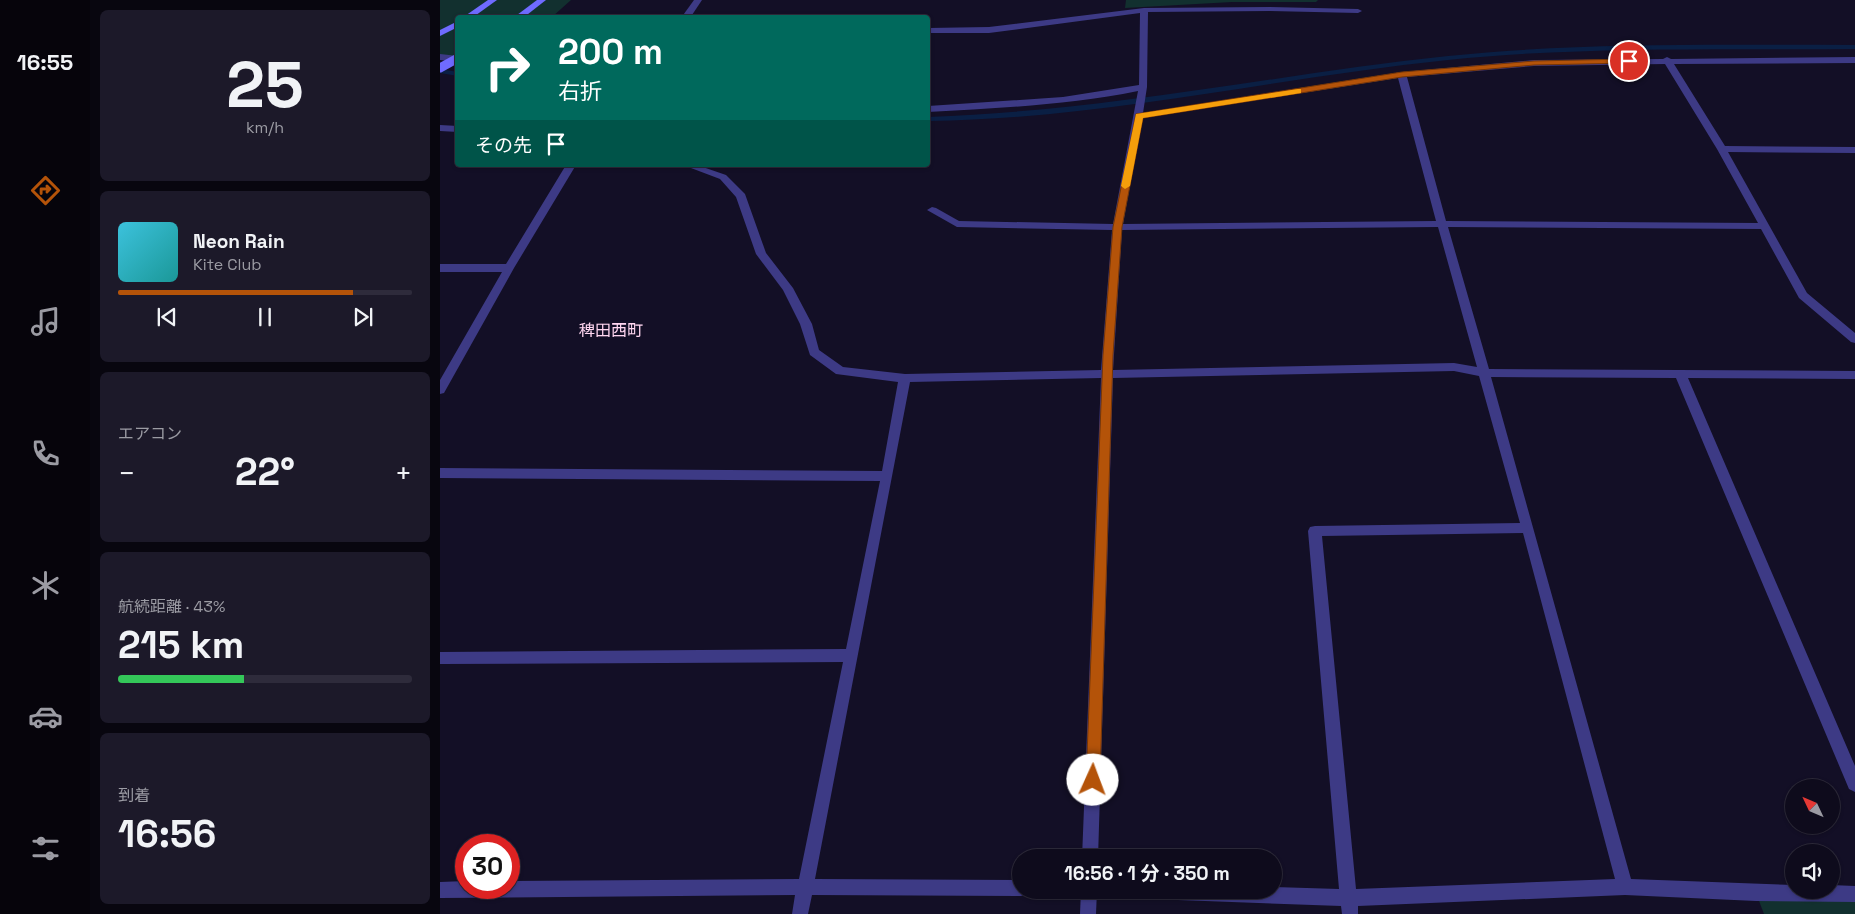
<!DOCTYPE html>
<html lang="ja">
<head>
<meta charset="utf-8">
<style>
	:root { --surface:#0e0b1c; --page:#1c1929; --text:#f1f3f6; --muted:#9b9ba3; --line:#2e2b3b; --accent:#b45309 }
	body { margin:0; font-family:"Space Grotesk","Noto Sans JP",sans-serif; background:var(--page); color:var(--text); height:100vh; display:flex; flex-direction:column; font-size:19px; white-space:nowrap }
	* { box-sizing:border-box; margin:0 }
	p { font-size:16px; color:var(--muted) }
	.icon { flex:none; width:28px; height:28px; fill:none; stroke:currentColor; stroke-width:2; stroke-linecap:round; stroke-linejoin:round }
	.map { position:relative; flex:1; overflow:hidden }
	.panel { display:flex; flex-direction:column; gap:10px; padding:10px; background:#08060f; width:350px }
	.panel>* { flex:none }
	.guide { position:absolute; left:15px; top:15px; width:475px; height:152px; border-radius:5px; box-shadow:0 1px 4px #0004,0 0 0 1px var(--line); background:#00695c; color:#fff; overflow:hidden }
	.needle { width:32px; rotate:314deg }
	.controls { position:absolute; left:1345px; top:779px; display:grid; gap:10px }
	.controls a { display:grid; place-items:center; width:55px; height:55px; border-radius:50%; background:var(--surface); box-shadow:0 1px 4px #0004,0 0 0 1px var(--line); font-size:25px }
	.speed { position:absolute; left:15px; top:834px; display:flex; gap:10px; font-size:25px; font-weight:700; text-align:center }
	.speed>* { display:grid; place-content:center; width:65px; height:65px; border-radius:50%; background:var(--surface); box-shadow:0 1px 4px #0004,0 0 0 1px var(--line); line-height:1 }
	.speed .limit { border:8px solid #d22; background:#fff; color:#111 }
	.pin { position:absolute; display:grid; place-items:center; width:42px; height:42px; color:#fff; margin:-21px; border:2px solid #fff; border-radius:50%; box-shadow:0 1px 5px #0007 }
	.me { position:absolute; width:55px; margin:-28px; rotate:2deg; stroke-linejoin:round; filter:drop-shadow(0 0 4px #0008) }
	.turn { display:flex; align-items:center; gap:18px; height:105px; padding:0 20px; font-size:22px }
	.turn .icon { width:65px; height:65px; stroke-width:2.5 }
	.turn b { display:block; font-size:35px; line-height:42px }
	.then { display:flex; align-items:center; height:48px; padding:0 20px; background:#0003; gap:10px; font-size:19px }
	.big { font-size:38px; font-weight:700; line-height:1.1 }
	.panel .tile { flex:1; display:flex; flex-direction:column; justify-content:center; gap:8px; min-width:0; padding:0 18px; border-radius:8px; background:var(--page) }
	.panel .dial { align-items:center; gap:0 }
	.dial b { font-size:65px; line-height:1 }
	.song { display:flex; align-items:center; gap:15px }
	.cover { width:60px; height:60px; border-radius:8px; background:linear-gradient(135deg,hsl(190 70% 55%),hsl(180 70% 35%)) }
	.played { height:5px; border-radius:2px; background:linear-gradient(90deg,var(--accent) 80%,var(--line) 80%) }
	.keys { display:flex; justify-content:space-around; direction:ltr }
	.heat { display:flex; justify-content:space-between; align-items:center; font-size:28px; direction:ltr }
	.charge { height:8px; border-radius:4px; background:linear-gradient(90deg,#34c759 43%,var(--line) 0) }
	.trip { position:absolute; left:572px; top:849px; width:270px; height:50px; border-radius:25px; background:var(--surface); box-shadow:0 1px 4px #0004,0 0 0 1px var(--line); font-weight:700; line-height:50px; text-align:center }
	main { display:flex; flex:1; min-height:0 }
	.tabs { display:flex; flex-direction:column; width:90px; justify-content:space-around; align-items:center; background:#06040b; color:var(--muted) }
	.tabs .icon { width:35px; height:35px }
	.tabs .active { color:var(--accent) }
	.tabs b { font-size:22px; color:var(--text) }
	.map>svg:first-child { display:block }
</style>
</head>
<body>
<main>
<nav class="tabs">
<b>16:55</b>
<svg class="icon active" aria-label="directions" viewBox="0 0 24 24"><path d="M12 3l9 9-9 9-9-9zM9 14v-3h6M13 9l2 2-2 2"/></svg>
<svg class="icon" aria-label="music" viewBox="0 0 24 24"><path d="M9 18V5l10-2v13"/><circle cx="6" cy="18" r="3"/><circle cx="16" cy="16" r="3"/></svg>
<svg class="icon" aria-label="phone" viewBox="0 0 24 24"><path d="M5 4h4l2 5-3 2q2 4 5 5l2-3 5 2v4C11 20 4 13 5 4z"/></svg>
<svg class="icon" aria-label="climate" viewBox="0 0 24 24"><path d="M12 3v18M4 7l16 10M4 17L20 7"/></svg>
<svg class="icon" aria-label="car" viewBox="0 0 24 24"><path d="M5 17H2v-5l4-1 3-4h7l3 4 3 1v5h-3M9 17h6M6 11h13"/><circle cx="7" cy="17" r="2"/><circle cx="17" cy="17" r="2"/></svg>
<svg class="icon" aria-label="filters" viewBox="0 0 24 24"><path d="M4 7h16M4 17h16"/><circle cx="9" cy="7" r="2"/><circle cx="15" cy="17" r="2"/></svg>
</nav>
<section class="panel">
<div class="tile dial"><b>25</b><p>km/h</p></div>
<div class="tile">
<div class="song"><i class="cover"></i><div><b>Neon Rain</b><p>Kite Club</p></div></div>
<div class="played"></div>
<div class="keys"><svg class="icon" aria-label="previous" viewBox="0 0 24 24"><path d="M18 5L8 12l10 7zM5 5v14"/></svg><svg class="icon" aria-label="pause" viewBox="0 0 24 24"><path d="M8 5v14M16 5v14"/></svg><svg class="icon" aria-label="next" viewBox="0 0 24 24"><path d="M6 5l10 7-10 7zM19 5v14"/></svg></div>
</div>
<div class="tile"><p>エアコン</p>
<div class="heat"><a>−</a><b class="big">22°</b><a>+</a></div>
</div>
<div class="tile"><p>航続距離 · 43%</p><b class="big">215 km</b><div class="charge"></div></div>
<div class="tile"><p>到着</p><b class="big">16:56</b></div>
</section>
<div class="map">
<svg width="1415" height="914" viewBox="0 0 1415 914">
	<rect width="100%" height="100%" fill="#130f26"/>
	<g fill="#12302f">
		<polygon points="0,0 131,0 112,17 18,18 17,59 0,57"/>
		<polygon points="686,0 878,0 876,2 792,2 685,8"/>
		<polygon points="1316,893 1415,895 1415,914 1324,914"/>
	</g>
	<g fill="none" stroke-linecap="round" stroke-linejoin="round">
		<g fill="#0a1f44" fill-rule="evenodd">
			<path d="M 1415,45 L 1415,49 C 1279,50 1143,46 1008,60 C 834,78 662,119 488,121 L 488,117 C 554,114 619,109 684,100 C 792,87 900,67 1008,56 C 1143,42 1279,45 1415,45 Z"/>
			<polygon points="0,69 18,72 18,76 0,73"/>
		</g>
		<g fill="#3d3a85" fill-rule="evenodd">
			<polygon points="254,0 262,0 250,18 241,18"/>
			<path d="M 830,7 L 918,9 L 922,11 L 918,13 L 830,11 L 708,12 L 707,87 L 703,113 L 962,72 L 1094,60 L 1223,59 L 1227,57 L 1231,59 L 1415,57 L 1415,63 L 1234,64 L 1285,146 L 1415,147 L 1415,153 L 1288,152 L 1367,293 L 1415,333 L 1415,343 L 1411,342 L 1359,298 L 1321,229 L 1008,227 L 1049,369 L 1415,371 L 1415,379 L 1248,378 L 1415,766 L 1415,792 L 1409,789 L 1236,378 L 1051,377 L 1191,879 L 1354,885 L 1354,890 L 1391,890 L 1391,885 L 1415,886 L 1415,902 L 1316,901 L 1185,895 L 918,906 L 918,914 L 902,914 L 901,906 L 684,898 L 678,896 L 676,890 L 834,890 L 834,887 L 899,889 L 868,531 L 870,527 L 875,526 L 1080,523 L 1039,376 L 1014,371 L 673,378 L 658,858 L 642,858 L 661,378 L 470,382 L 375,879 L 581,880 L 581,890 L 589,890 L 587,894 L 581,896 L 372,895 L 368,914 L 352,914 L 355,895 L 0,898 L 0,882 L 26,881 L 26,888 L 69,888 L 69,881 L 359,879 L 403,662 L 0,664 L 0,652 L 406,649 L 440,481 L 0,478 L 0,468 L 442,471 L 458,382 L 396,374 L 370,355 L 360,324 L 343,290 L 316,254 L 296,197 L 280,179 L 243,165 L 257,165 L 286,175 L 305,194 L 326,253 L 353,288 L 372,324 L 379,350 L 403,367 L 465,374 L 661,370 L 672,230 L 517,227 L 487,210 L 492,207 L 496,208 L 519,221 L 673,224 L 698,91 C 629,105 558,108 488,112 L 488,106 L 623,97 L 699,85 L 700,13 L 549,33 L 488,33 L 488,28 L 549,27 L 704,8 ZM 1225,64 L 1277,149 L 1318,223 L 1006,221 L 967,77 L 1094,66 ZM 958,78 L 996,221 L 683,224 L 702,118 ZM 998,227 L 1037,367 L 1014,363 L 673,370 L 682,230 ZM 1083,533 L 1175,879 L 916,889 L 882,536 Z"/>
			<polygon points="0,54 18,56 18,62 0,60"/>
			<polygon points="0,125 18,126 18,132 0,131"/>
			<polygon points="126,165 136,165 74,268 4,393 0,394 0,380 62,272 0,272 0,264 66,264"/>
			<polygon points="641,890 657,890 656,914 640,914"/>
		</g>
		<g fill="#6f6bff" fill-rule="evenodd">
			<polygon points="48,0 57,0 32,18 22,18"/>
			<polygon points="97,0 106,0 83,18 73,18"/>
			<polygon points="18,21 18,27 0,36 0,30"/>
		</g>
		<polyline stroke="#6f6bff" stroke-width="9" points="0,68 18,58"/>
	</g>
	<polygon fill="#b45309" stroke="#753606" points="1189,59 1193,61 1192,63 1094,65 962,77 703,118 682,227 673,355 660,780 658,785 653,787 648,785 646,780 663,355 673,227 696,114 962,72 1094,61"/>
	<polygon fill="#f59e0b" points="858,89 861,89 861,93 703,118 690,186 685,189 681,186 696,114"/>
	<g text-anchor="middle" stroke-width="5" stroke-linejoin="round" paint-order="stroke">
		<g font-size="16" fill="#ffd6f0" stroke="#130f26">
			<text x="171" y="336">稗田西町</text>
		</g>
	</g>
</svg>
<div class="controls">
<a><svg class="needle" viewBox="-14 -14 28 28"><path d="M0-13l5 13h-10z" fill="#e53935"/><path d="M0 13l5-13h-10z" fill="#9b9ba3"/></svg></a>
<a><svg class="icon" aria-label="sound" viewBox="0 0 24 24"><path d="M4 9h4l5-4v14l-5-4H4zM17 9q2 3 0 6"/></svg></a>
</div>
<div class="speed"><div class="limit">30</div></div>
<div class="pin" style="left:1189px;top:61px;background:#d93025"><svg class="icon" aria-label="arrive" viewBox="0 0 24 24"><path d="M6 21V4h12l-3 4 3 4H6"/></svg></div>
<svg class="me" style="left:653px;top:780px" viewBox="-20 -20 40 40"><circle r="19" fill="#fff"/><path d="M0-13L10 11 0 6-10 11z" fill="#b45309"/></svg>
<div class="trip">16:56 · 1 分 · 350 m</div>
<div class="guide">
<div class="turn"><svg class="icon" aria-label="right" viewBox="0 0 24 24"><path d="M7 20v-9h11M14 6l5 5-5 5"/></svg><div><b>200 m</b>右折</div></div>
<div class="then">その先<svg class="icon" aria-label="arrive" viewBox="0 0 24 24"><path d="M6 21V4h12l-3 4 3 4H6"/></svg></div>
</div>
</div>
</main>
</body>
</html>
